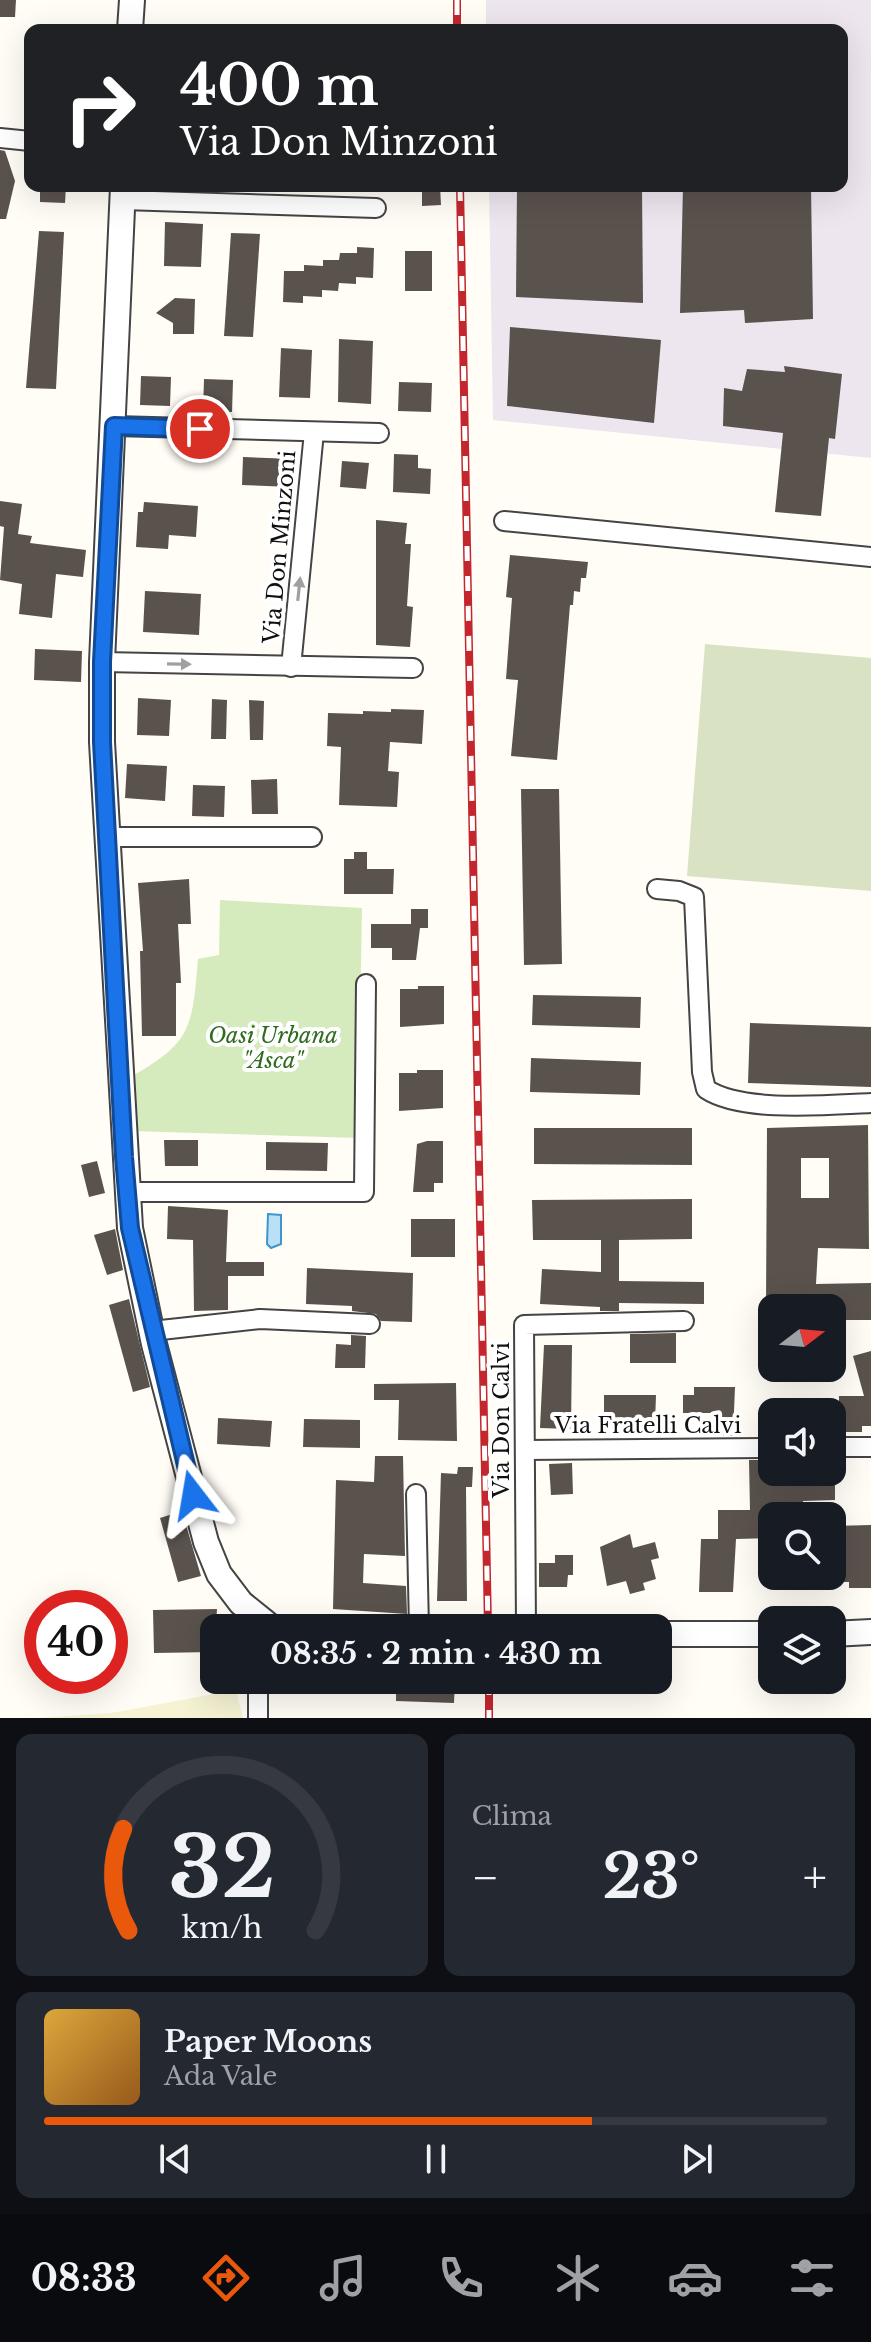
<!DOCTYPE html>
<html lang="it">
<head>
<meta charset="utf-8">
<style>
	:root { --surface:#171b24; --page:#242831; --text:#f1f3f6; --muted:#9ea1a6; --line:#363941; --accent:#ea580c }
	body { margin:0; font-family:"Libre Baskerville",serif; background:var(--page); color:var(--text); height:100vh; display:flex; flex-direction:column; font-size:30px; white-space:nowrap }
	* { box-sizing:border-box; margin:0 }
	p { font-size:26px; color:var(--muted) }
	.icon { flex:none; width:44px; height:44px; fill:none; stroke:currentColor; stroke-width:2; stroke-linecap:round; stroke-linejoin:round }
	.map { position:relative; height:1718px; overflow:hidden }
	.drawer { display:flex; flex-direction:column; gap:16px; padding:16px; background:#0d0f14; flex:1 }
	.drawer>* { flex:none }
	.top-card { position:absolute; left:24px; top:24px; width:824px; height:168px; border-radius:16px; box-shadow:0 8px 32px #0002; background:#202124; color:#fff; overflow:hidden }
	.needle { width:52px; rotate:74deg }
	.fabs { position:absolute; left:758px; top:1294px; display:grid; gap:16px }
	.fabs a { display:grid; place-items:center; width:88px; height:88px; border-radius:16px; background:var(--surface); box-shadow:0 8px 32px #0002; font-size:40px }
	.speed { position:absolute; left:24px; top:1590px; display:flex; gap:16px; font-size:40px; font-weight:700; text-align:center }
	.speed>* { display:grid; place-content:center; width:104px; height:104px; border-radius:50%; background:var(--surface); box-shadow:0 8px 32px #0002; line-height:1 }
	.speed .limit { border:12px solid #d22; background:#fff; color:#111 }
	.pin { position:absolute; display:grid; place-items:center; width:68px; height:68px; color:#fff; margin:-34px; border:4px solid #fff; border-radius:50%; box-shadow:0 2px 8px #0007 }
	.me { position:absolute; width:88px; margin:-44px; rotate:346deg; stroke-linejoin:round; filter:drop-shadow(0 0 6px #0008) }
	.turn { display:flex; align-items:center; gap:28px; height:168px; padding:0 24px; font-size:36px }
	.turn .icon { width:104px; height:104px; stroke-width:2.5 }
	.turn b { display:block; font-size:56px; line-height:68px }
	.big { font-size:60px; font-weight:800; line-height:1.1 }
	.drawer .card { flex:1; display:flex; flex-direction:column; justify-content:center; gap:12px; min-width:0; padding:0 28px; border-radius:16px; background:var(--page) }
	.drawer .dial { align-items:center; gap:0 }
	.dial svg { height:208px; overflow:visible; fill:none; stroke:var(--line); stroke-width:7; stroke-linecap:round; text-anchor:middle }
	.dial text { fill:var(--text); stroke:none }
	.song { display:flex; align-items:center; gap:24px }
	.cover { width:96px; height:96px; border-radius:12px; background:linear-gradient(135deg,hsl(40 70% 55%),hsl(30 70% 35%)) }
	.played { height:8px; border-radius:4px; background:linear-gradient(90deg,var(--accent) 70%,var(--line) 70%) }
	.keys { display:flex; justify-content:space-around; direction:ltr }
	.heat { display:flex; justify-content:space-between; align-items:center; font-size:44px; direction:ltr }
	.drawer .tiles { flex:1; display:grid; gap:16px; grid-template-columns:1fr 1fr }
	.card:last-child { grid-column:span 2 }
	.trip { position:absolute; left:200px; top:1614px; width:472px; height:80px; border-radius:16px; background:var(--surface); box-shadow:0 8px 32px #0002; font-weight:800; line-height:80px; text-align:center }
	.menu { display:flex; height:128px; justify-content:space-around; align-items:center; background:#090b0e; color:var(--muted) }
	.menu .icon { width:56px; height:56px }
	.menu .selected { color:var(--accent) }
	.menu b { font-size:36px; color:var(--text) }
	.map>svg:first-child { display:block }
</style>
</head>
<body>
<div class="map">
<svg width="871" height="1718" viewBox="0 0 871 1718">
	<rect width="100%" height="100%" fill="#fffdf5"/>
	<polygon fill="#eee6ef" points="486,0 871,0 871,458 493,420 489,186 842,186 842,30 486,30"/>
	<polygon fill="#f6f3d4" points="236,1690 243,1718 37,1718 111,1713"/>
	<path fill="#d5ebbd" d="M 220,900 L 362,908 L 358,1138 L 130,1131 L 127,1079 C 191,1043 192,1031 198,959 L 219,955 Z"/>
	<polygon fill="#d9e3c4" points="705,644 871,658 871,891 687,876"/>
	<polygon fill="#b9e0f7" stroke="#3f96cf" stroke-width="2" points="268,1214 281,1215 281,1244 271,1248 267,1244"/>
	<g fill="#5a524d" fill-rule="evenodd">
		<polygon points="0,0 16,0 15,17 0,17"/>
		<polygon points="0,150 5,151 15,181 6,219 0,219"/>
		<polygon points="40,186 66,186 65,203 40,202"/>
		<polygon points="422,186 440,186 441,205 422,206"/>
		<polygon points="517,186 642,186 643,303 516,297"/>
		<polygon points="683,186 811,186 813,319 745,323 744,310 680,313"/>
		<polygon points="165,222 203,224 201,267 164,266"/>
		<polygon points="39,231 64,232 56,389 26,388"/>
		<polygon points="231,233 260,234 253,337 224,336"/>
		<polygon points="357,247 374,248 373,278 356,277 356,284 339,283 338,291 322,290 322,297 303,296 303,303 283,302 284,271 304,271 304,265 323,266 323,260 339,260 340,253 357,253"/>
		<rect x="405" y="251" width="27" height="40"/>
		<polygon points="175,298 195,299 194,334 173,334 173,323 156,313"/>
		<polygon points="510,327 661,340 654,423 507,406"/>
		<polygon points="339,339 373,341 371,404 338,402"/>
		<polygon points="281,348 312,350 310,398 279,397"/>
		<polygon points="784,366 842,374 835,439 829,438 821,516 775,512 783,433 723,426 724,388 742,391 747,369 785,372"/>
		<polygon points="141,376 171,377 170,406 140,405"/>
		<polygon points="204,379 233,380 232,412 203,411"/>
		<polygon points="399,382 432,383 431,412 398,411"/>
		<polygon points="394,454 418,455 418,468 431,469 430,494 393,492"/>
		<polygon points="243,457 294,459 292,487 242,485"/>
		<polygon points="342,461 369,463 366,489 340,487"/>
		<polygon points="0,501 22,504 18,534 32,536 30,543 86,550 83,577 56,574 52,618 19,614 22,584 0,580 4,527 0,526"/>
		<polygon points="144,502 198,506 196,537 169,535 168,549 136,547 138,512 143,512"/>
		<polygon points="376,520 407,523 405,544 411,544 407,606 413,607 410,647 376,645"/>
		<polygon points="510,555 588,562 586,578 581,578 580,592 574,591 573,605 570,605 557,760 511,756 518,680 506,679 512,598 506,597"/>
		<polygon points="145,591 201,594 199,635 143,632"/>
		<polygon points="35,649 82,651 81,682 34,680"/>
		<polygon points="138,698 171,700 169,736 137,735"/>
		<polygon points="212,699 227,700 226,739 211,739"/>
		<polygon points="249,700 264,701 263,740 250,740"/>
		<polygon points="391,709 424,710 422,744 390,742 388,771 399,772 397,807 339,805 341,747 327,746 328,713 363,714 363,711 391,712"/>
		<polygon points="127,764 167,766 165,801 125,798"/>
		<polygon points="277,779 278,814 252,814 251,780"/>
		<polygon points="193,785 225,786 224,817 192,816"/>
		<polygon points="521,789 559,789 562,964 524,965"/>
		<polygon points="354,852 367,852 367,869 394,869 393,894 344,894 344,859 354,859"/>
		<polygon points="189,879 191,924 178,924 181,983 176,983 176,1036 142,1036 140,951 143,951 138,883"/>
		<polygon points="411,909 428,909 428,928 420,928 416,960 392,960 392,948 371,948 371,924 411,924"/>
		<polygon points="418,986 444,986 444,1024 400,1027 400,989 418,989"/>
		<polygon points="533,995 641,997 640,1028 532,1025"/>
		<polygon points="750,1023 871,1027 871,1087 748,1083"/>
		<polygon points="531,1058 641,1062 640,1095 530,1092"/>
		<polygon points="417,1070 443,1070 443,1108 399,1111 399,1073 417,1073"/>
		<path d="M 868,1125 L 869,1249 L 818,1248 L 816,1284 L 871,1283 L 871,1320 L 832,1320 L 832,1308 L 766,1308 L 767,1128 ZM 801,1158 L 829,1158 L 829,1198 L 801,1198 Z"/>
		<polygon points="534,1128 692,1128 692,1165 534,1164"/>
		<polygon points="164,1140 198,1140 198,1166 165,1166"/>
		<polygon points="427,1141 443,1141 443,1183 434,1183 434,1192 413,1192 417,1144"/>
		<polygon points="266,1142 328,1143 327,1171 266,1170"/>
		<polygon points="97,1161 105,1193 89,1197 81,1165"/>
		<polygon points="692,1199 692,1239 619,1240 619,1281 704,1282 704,1304 619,1303 619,1311 600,1311 600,1307 540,1304 542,1269 601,1272 601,1240 533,1240 532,1200"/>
		<polygon points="168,1206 228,1210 226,1262 264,1262 264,1276 228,1276 228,1310 194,1311 193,1240 167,1239"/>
		<rect x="411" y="1219" width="44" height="38"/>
		<polygon points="115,1229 123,1270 107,1275 94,1235"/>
		<polygon points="307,1268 413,1273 412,1322 381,1321 376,1314 352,1311 352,1306 306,1304"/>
		<polygon points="129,1299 150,1387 133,1392 109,1305"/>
		<polygon points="676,1333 676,1363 630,1363 630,1334"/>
		<polygon points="351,1335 366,1336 365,1368 335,1368 336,1344 351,1345"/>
		<polygon points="544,1345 572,1345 571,1429 540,1428"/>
		<polygon points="871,1351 871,1426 862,1426 862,1432 832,1432 832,1402 839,1402 839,1396 864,1396 853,1356"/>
		<polygon points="456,1383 457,1441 398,1440 399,1400 374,1400 374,1384"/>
		<polygon points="694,1387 735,1387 733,1436 716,1436 716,1413 683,1413 683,1395 694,1395"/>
		<polygon points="604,1395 656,1395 655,1423 604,1422"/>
		<polygon points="218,1418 272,1421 270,1447 217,1444"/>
		<polygon points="304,1419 360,1420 360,1448 303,1447"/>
		<polygon points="375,1456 403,1456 405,1556 364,1554 363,1583 406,1586 407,1614 333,1609 336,1480 374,1482"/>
		<polygon points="749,1460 772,1460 772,1472 835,1472 835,1500 803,1501 803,1516 772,1516 772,1538 736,1539 733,1592 699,1592 701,1539 718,1539 718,1510 750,1510"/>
		<polygon points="572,1463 573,1494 551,1495 549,1464"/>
		<polygon points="458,1467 473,1467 472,1487 466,1487 467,1601 437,1601 441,1473 457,1474"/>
		<polygon points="182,1511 201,1576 178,1582 160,1518"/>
		<polygon points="871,1525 871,1588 849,1588 849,1582 832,1582 832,1526"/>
		<polygon points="630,1534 633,1548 655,1542 659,1558 651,1560 656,1579 643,1583 645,1590 630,1594 626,1581 607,1586 600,1547"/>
		<polygon points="555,1555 573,1555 573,1575 568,1575 567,1587 539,1587 539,1563 555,1563"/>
		<polygon points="217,1609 214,1652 154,1653 153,1610"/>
		<polygon points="396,1680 455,1680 454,1703 396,1701"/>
	</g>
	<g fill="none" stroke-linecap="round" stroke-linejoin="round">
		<g stroke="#444" stroke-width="22">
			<g id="minor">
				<polyline points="0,138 30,141"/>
				<polyline points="123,200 376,208"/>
				<polyline points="114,426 379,433"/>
				<polyline points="504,521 871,557"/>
				<polyline points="102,662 413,668"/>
				<polyline points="291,667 314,432"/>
				<polyline points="106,837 312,837"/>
				<path d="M 657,889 L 679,891 L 694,897 L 702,1072 L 706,1089 C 742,1113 828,1105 871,1103"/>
				<polyline points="127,1192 364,1192 366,984"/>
				<polyline points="152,1331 260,1319 370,1324"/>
				<polyline points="832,1447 871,1447"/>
				<polyline points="525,1450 772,1448"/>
				<polyline points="416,1494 419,1628"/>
				<polyline points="526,1628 524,1325 684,1321"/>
				<polyline points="258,1718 258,1680"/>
			</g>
		</g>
		<g stroke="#444" stroke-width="28">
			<g id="tertiary">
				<polyline points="130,30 132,0"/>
				<polyline points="123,186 102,662 102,742 130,1228 154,1344 206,1542 219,1574 241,1603 272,1628"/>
				<polyline points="658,1634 772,1634"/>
				<polyline points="832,1634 871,1632"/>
			</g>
		</g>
		<use href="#minor" stroke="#fff" stroke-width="18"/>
		<use href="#tertiary" stroke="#fff" stroke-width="24"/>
		<g stroke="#c4262e" stroke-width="8">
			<g id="rail">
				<polyline points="457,0 457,30"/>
				<polyline points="460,186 488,1628"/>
				<polyline points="489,1680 489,1718"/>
			</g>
		</g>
		<use href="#rail" stroke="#fff" stroke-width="5" stroke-dasharray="15" stroke-linecap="butt"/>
	</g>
	<defs><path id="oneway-solid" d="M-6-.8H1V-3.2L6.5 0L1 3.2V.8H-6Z" transform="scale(2)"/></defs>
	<g fill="#a0a0a0">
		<use href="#oneway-solid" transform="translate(299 589) rotate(-84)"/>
		<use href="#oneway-solid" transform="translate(179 664) rotate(1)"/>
	</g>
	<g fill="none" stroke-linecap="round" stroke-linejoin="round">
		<g stroke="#114b97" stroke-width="20">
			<polyline id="route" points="193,1495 130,1228 124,1157 102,742 102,662 114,426 200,429"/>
		</g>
		<use href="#route" stroke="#1a73e8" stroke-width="14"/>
	</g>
	<g text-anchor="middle" stroke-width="8" stroke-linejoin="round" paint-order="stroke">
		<g font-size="22" fill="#111" stroke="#fff">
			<text transform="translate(279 547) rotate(-85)" y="8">Via Don Minzoni</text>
			<text transform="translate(501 1420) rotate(-90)" y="8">Via Don Calvi</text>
			<text x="648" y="1433">Via Fratelli Calvi</text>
		</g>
		<g font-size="22" font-style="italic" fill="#2f6b1f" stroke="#fff">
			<text x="273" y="1043">Oasi Urbana<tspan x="273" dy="25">"Asca"</tspan></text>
		</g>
	</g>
</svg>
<div class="fabs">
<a><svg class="needle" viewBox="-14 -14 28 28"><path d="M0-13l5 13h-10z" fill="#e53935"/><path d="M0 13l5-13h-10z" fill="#9ea1a6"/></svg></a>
<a><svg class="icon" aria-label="sound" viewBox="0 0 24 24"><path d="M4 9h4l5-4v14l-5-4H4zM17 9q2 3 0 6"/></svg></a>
<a><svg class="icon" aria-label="search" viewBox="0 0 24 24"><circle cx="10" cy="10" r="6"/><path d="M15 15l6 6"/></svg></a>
<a><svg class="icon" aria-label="layers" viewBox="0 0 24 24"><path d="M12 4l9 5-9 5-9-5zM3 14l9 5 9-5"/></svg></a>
</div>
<div class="speed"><div class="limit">40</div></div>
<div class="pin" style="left:200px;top:429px;background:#d93025"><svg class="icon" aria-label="arrive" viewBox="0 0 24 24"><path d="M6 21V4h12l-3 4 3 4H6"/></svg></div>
<svg class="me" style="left:193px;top:1495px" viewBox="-20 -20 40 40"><path d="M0-17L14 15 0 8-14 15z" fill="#1a73e8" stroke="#fff" stroke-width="4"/></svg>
<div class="trip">08:35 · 2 min · 430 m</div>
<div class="top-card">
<div class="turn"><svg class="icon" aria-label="right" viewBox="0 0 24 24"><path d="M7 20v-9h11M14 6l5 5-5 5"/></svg><div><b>400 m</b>Via Don Minzoni</div></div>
</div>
</div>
<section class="drawer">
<div class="tiles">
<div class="card dial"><svg viewBox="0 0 100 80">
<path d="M14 69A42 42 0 1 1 86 69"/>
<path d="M14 69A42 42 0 0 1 12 30" stroke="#ea580c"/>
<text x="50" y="56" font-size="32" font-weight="700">32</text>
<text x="50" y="72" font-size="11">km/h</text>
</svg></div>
<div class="card"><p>Clima</p>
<div class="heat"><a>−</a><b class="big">23°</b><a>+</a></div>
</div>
<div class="card">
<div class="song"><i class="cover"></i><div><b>Paper Moons</b><p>Ada Vale</p></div></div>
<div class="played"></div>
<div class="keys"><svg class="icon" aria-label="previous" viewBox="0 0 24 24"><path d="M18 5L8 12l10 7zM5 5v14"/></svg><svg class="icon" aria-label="pause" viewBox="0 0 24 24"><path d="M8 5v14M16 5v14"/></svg><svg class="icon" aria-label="next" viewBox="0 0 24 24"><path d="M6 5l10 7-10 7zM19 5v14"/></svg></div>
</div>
</div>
</section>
<nav class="menu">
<b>08:33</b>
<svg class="icon selected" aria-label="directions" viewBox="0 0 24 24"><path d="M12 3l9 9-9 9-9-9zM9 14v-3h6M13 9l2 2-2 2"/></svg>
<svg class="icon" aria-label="music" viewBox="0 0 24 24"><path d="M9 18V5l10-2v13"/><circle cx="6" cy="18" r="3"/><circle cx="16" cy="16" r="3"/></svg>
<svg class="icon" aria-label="phone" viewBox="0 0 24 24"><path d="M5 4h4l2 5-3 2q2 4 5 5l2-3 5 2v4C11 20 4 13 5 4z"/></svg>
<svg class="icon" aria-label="climate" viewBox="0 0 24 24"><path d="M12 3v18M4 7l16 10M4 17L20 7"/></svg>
<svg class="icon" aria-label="car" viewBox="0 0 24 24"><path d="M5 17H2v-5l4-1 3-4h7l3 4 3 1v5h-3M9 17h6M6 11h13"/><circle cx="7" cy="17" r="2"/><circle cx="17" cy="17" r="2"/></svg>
<svg class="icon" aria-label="filters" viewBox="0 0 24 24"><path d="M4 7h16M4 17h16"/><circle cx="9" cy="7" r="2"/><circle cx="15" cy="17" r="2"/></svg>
</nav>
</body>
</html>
